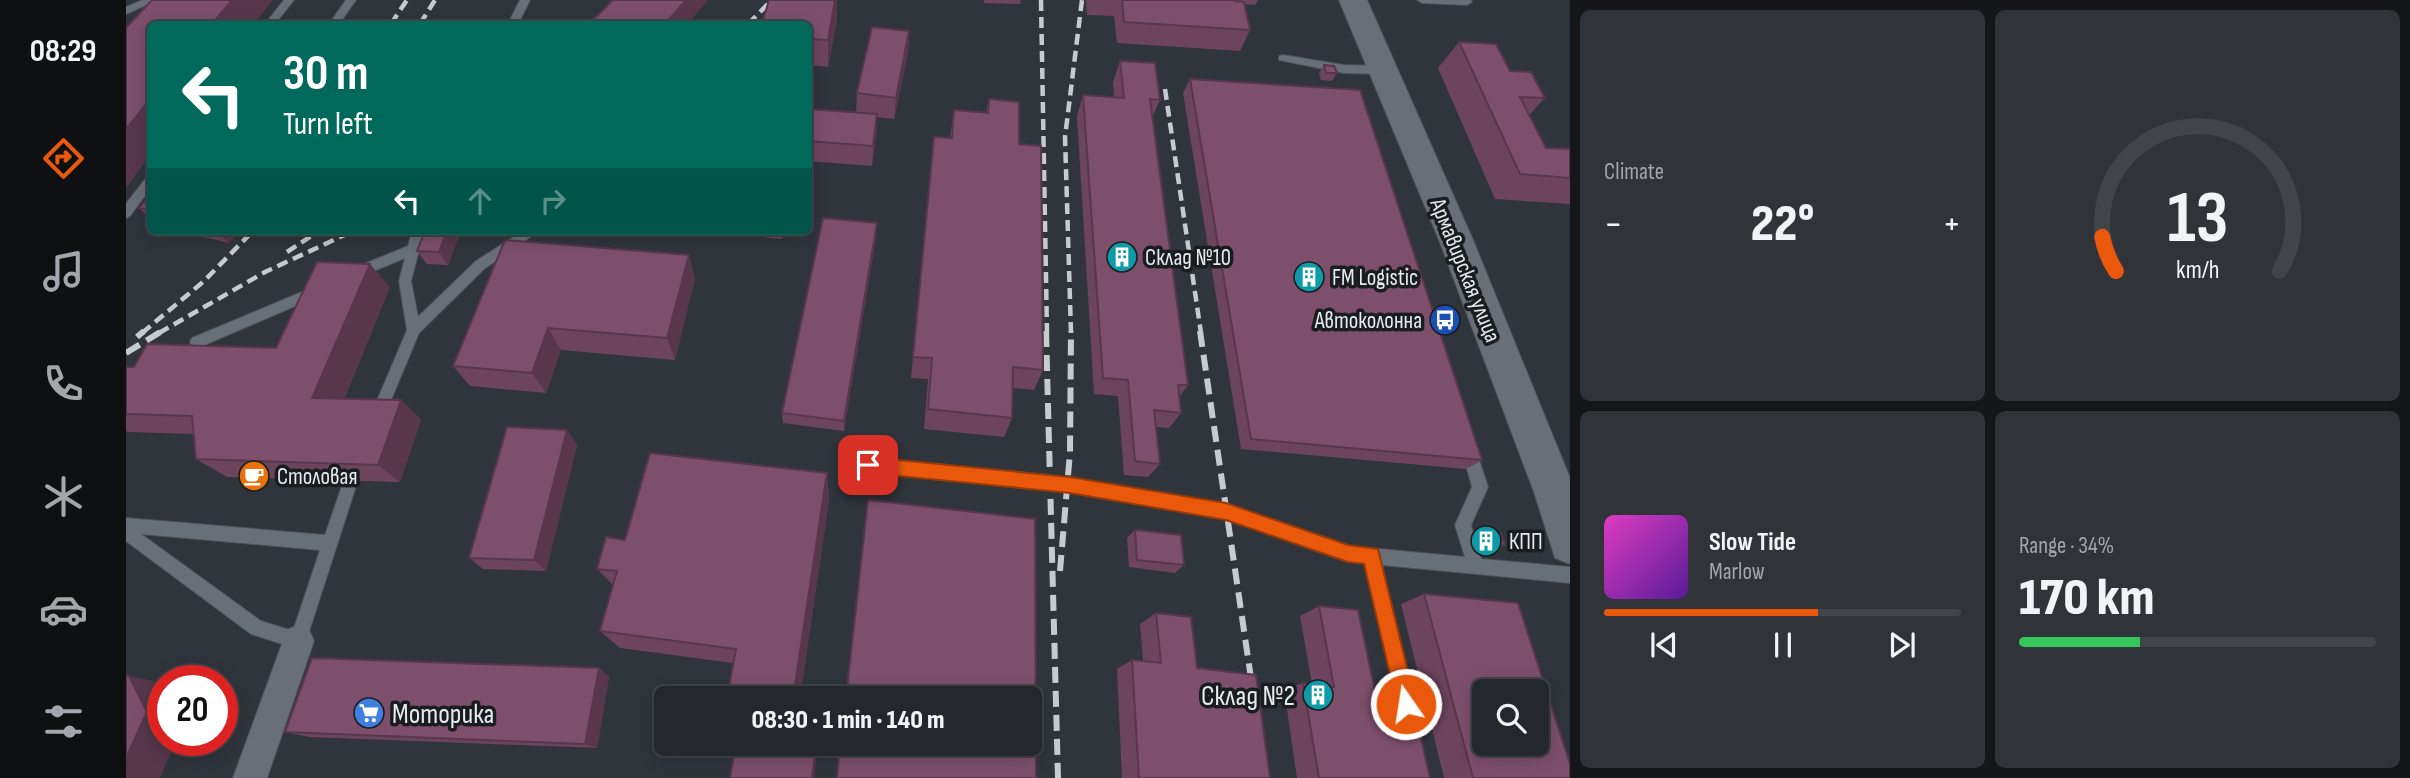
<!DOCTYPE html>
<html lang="en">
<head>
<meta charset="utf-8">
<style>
	:root { --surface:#24282d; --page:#303439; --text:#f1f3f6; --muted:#a3a6aa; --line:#414449; --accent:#ea580c }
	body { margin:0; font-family:"Sofia Sans Condensed",sans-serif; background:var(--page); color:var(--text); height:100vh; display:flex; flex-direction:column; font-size:26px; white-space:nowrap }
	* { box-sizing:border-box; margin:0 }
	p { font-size:23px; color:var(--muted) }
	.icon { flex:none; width:38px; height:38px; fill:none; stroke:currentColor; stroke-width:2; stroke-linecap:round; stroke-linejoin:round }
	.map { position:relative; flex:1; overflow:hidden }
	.drawer { display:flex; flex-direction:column; gap:10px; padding:10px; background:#141619; width:840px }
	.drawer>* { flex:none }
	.guide { position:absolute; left:21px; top:21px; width:665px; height:214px; border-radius:10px; box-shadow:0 4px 18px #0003,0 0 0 2px var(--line); background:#00695c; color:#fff; overflow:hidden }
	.controls { position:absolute; left:1346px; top:679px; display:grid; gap:14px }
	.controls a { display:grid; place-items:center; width:77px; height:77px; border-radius:10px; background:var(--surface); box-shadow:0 4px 18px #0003,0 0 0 2px var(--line); font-size:35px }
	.speed { position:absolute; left:21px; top:665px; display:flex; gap:14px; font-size:35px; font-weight:700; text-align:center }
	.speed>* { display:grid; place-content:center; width:91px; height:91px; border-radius:50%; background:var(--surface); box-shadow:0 4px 18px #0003,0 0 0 2px var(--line); line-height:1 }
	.speed .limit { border:10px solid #d22; background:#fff; color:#111 }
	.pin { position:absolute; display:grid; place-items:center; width:60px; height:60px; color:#fff; margin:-30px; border-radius:14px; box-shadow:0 4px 10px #0006 }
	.me { position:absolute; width:77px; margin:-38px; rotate:347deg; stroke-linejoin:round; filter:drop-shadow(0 0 5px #0008) }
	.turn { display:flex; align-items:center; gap:24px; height:147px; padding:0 21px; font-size:32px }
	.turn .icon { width:91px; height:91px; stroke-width:2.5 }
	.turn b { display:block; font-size:49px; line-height:60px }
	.lanes { display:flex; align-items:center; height:66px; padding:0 21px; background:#0003; justify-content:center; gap:35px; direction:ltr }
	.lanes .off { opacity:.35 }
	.big { font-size:52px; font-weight:800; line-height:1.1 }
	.drawer .tile { flex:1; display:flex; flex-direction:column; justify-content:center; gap:10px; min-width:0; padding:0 24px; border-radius:10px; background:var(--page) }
	.drawer .dial { align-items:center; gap:0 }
	.dial svg { height:182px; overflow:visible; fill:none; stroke:var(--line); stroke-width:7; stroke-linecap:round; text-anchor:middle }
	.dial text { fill:var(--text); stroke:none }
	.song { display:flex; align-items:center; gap:21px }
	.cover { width:84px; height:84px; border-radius:10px; background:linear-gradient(135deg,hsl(310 70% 55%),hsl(270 70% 35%)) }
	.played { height:7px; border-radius:4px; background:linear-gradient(90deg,var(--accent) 60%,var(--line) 60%) }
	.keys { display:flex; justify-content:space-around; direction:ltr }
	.heat { display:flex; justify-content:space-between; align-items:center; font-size:38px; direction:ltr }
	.charge { height:10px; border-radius:5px; background:linear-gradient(90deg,#34c759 34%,var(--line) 0) }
	.drawer .tiles { flex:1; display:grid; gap:10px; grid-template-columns:repeat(2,1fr) }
	.trip { position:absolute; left:528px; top:686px; width:388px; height:70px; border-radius:10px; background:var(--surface); box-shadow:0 4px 18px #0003,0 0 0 2px var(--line); font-weight:800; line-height:70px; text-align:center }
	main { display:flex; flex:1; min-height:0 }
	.dock { display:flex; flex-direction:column; width:126px; justify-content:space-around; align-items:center; background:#0e1012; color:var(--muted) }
	.dock .icon { width:49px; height:49px }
	.dock .current { color:var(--accent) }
	.dock b { font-size:32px; color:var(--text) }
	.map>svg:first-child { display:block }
</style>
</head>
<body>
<main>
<nav class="dock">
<b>08:29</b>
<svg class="icon current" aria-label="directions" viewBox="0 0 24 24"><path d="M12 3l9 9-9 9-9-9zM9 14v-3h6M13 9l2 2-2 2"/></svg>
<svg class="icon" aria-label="music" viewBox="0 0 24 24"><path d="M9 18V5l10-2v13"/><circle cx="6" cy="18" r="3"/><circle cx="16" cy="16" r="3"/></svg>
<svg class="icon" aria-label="phone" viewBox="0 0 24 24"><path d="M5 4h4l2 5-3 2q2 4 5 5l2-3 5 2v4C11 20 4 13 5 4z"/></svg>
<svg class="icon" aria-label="climate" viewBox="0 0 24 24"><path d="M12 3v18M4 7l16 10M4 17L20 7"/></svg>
<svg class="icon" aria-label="car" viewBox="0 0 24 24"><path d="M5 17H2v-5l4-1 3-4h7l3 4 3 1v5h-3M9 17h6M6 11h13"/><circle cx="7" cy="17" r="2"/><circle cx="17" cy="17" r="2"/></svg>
<svg class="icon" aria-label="filters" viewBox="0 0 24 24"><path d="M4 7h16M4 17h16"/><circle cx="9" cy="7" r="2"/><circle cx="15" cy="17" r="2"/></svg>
</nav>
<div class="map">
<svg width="1444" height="778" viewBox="0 0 1444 778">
	<rect width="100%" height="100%" fill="#30353c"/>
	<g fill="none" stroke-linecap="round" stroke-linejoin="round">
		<g stroke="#4e5258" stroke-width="2">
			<g id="lane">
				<polygon points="17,0 31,0 0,14 0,7"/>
				<polygon points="158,0 168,0 149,24 139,24"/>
				<polygon points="220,0 230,0 213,24 203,24"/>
				<polygon points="394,0 404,0 392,24 382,24"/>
				<polygon points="1291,0 1345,0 1346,2 1341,5 1296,3"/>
				<polygon points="1157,55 1218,65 1257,66 1262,70 1257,74 1218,73 1153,60 1153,56"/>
				<polygon points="24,177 24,189 4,216 0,218 0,204 20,178"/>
				<polygon points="286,231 298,231 285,281 292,317 350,261 397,231 413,231 358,269 293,333 257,419 252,421 247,419 245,415 281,330 273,281 279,258 231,278 225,273 226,269 282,246"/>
				<polygon points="190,286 195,287 196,291 195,295 76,346 66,346 64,342 66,338"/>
				<polygon points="1342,440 1347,442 1349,447 1362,487 1345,525 1355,559 1444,567 1444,583 1256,565 1291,711 1288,717 1282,720 1276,717 1273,711 1240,563 1222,562 1100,519 923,489 742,472 737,470 735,465 737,460 742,458 923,475 1100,505 1222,546 1339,557 1329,525 1346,487 1335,447 1337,442"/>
				<path d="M 225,473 L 230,475 L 232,480 L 180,641 L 178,647 L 172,649 L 125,634 L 0,541 L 0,518 L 199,535 L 218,480 L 220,475 ZM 15,534 L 194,550 L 167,631 L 135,621 Z"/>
			</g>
		</g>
		<g stroke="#4e5258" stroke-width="2">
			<polygon id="street" points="172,625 183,630 188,641 141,778 107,778 161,630"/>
		</g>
		<g stroke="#4e5258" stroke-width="2">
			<polygon id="secondary" points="1213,0 1241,0 1347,240 1444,478 1444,564 1429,558 1408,492 1313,240"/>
		</g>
		<use href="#lane" fill="#696f76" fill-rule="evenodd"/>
		<use href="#street" fill="#696f76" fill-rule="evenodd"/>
		<use href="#secondary" fill="#696f76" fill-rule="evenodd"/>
		<g stroke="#c6cbcf" stroke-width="4.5" stroke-dasharray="11 6" stroke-linecap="butt">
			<polyline points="915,0 921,333"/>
			<polyline points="265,24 281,0"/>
			<polyline points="294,24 309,0"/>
			<polyline points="622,24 646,0"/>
			<polyline points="1039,89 1075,333"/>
			<polyline points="161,252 193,231"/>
			<polyline points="16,333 77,282 127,231"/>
			<polyline points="33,333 139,272 227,231"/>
			<polyline points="945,333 939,137 956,0"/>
		</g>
		<g stroke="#c6cbcf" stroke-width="6" stroke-dasharray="16 8" stroke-linecap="butt">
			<polyline points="920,331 932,778"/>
			<polyline points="1074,331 1127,692"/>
			<polyline points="11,337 18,331"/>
			<polyline points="0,353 36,331"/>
			<polyline points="934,571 944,452 945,331"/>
			<polyline points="1258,585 1287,713"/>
		</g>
	</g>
	<g fill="#6c445c">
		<polygon points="858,0 895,0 894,4 858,3"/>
		<polygon points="960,0 1132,0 1129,5 1118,4 1124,30 1114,51 991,43 988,16 961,15"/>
		<polygon points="711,20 702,67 682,65 682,24"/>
		<polygon points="783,31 782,53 768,119 751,117 750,135 746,166 682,161 682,109 730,113 731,93"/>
		<polygon points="1333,42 1384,71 1419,98 1403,115 1420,148 1444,149 1444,204 1369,199 1312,68"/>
		<polygon points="994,61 1034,100 1026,118 1062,385 1053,397 1055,413 1043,428 1030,427 1034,464 1022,477 998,475 992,396 968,394 951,116 957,95 988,97 987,82"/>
		<polygon points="1198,65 1211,73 1206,81 1195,80 1193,73"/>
		<polygon points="1064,79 1356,460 1340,469 1115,449 1057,93"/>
		<polygon points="863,99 893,144 917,370 908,390 886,388 886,418 878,437 798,429 802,379 785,378 808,137 824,138 828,110 860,112"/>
		<polygon points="24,195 24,218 13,208"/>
		<polygon points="52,231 113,231 103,243"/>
		<polygon points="299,231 335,231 322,265 301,264 291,251"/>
		<polygon points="580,231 658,231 656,239"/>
		<polygon points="750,237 718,431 657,423 656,413"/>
		<polygon points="379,240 569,278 549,360 435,350 420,393 344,386 327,366"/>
		<polygon points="264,287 218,399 275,400 295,420 274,482 101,477 70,459 68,434 3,432 0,431 0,367 8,367 150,348"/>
		<polygon points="441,430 451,445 420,571 357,569 343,558"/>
		<polygon points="701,473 703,500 674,698 601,698 607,663 494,648 474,631 487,585 471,569 499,540"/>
		<polygon points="1009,530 1058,565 1049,573 1003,567 1001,538"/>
		<polygon points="1362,533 1379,545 1370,549 1357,548 1353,537"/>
		<polygon points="1298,594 1444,778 1318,778 1275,604"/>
		<polygon points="1193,606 1249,691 1304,778 1171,778 1158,689 1177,683 1186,684 1174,616"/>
		<polygon points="1030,613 1071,668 1144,778 996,778 991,669 1006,660 1017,661 1014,624"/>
		<polygon points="483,676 471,748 183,737 159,732"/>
	</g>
	<g fill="#58374b">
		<polygon points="106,0 147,0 128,24 86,24"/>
		<polygon points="560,0 582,0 562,24 539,24"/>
		<polygon points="709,0 711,0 711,20 702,67 702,40"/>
		<polygon points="783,31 782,53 768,119 770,98"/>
		<polygon points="24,99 24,156 0,188 0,129"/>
		<polygon points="751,114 750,135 746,166 747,146"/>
		<polygon points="751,223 750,237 718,431 718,421"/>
		<polygon points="90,231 113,231 103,243"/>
		<polygon points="321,231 335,231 322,265 313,252"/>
		<polygon points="563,255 569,278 549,360 541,338"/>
		<polygon points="244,264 264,287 210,417 186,398"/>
		<polygon points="422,328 435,350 420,393 406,373"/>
		<polygon points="275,400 295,420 274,482 252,465"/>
		<polygon points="441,430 451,445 420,571 408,560"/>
		<polygon points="701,473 703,500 674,698 667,698"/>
		<polygon points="473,668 483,676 471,748 459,744"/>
		<polygon points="3,676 37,683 37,740 50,740 34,778 0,778"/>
		<polygon points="690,748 691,752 688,778 686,778"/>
	</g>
	<g fill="#7d4f6b" stroke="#58374b" stroke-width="2" fill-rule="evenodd">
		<polygon points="26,0 106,0 86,24 24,24 24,99 0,129 0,28"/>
		<polygon points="487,0 560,0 539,24 460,24 471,16"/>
		<polygon points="643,0 709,0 702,40 682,39 682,24 636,24"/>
		<polygon points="996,0 1108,0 1109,1 1118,2 1124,30 998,22"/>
		<polygon points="746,27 783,31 770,98 731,93"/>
		<polygon points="1333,42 1370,44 1384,71 1405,72 1419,98 1394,97 1420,148 1444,149 1444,178 1394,174"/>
		<polygon points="994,61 1029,63 1034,100 1024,99 1062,385 1052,385 1055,413 1028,410 1034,464 1009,461 1002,380 977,378 957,95 998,98"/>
		<polygon points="1198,65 1208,66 1211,73 1200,73"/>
		<polygon points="1064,79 1234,90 1356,460 1125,439"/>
		<polygon points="863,99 893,102 893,144 915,146 917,370 887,367 886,418 802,409 806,358 787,357 808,137 826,138 828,110 862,113"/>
		<polygon points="682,109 751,114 747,146 682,141"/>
		<polygon points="24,195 24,210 13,208"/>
		<polygon points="697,218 751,223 718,421 656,413"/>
		<polygon points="299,231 321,231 313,252 291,251"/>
		<polygon points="379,240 563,255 541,338 422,328 406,373 327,366"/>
		<polygon points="191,262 244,264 186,398 275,400 252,465 70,459 66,416 0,414 0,367 8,367 21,344 150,348"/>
		<polygon points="381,427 441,430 408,560 343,558"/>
		<polygon points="524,453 701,473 667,698 601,698 610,649 474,631 491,571 471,569 480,537 499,540"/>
		<polygon points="742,500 909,519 910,778 711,778 714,744 905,744 905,698 720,698"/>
		<polygon points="1009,530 1055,535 1058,565 1011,560"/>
		<polygon points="1362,533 1375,534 1379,545 1366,544"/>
		<path d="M 1298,594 L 1392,603 L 1444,764 L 1444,778 L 1347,778 ZM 1358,691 L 1410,691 L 1410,744 L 1358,744 Z"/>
		<polygon points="1193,606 1232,610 1249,691 1285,695 1304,778 1193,778 1177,683 1208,687"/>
		<polygon points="1030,613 1065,617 1071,668 1130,675 1144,778 1013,778 1006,660 1035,663"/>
		<polygon points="186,658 473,668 459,744 159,732"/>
		<polygon points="0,675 3,676 21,712 0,758"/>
		<polygon points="610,744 659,744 690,748 686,778 604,778"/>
	</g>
	<polygon fill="#ea580c" stroke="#983908" stroke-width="2" points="742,457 944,477 1100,503 1222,545 1252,549 1290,704 1287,711 1280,714 1274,711 1271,704 1238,564 1222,562 1100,520 944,493 742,473 736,470 733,465 736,460"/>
	<defs>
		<g id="building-disc" transform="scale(1.575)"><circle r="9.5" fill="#0f9aa8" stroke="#1a1d20"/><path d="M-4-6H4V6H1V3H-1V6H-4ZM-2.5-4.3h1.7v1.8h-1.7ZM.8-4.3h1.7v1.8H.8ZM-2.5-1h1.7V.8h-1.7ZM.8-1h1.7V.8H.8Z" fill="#fff"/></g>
		<g id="bus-disc" transform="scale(1.575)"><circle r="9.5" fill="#1a4fb4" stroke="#1a1d20"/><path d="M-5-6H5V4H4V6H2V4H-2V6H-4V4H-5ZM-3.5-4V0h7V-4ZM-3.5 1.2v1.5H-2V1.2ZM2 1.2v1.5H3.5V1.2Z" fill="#fff"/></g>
		<g id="cafe-disc" transform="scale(1.575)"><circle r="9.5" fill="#e8710a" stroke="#1a1d20"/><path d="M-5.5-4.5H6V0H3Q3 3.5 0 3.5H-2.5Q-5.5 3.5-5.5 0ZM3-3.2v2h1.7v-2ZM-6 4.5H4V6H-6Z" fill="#fff"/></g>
		<g id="supermarket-disc" transform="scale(1.575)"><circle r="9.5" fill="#3f7fe0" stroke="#1a1d20"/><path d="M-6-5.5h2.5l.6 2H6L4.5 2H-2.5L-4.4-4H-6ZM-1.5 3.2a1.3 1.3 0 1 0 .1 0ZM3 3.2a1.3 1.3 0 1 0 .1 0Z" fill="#fff"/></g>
	</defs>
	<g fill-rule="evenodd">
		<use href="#building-disc" x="996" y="257"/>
		<use href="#building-disc" x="1183" y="277"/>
		<use href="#bus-disc" x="1319" y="320"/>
		<use href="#cafe-disc" x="128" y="476"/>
		<use href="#building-disc" x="1360" y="541"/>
		<use href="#building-disc" x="1192" y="695"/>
		<use href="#supermarket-disc" x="243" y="713"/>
	</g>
	<g text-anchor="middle" stroke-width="7" stroke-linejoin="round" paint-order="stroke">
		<g font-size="23" fill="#e6eaee" stroke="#1a1d20" text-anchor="start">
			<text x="1019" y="265">Склад №10</text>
			<text x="1206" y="285">FM Logistic</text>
			<text x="1296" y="328" text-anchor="end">Автоколонна</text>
			<text x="151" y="484">Столовая</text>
			<text x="1383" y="549">КПП</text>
		</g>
		<g font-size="23" fill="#e6eaee" stroke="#1a1d20">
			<text transform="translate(1340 270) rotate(68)" y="8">Армавирская улица</text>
		</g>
		<g font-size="28" fill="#e6eaee" stroke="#1a1d20" text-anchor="end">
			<text x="1169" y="705">Склад №2</text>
			<text x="266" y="723" text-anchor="start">Моторика</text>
		</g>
	</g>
</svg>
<div class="controls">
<a><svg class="icon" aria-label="search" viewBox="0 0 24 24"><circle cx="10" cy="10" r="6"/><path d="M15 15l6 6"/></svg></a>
</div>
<div class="speed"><div class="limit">20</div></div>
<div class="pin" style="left:742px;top:465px;background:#d93025"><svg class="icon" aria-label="arrive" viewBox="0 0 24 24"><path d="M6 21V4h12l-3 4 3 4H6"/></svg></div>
<svg class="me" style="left:1280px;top:704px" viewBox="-20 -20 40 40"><circle r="17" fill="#ea580c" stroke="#fff" stroke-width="3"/><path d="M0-11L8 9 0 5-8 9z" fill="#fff"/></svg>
<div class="trip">08:30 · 1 min · 140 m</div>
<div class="guide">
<div class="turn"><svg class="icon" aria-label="left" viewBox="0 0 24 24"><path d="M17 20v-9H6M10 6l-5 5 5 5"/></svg><div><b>30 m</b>Turn left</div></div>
<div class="lanes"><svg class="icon" aria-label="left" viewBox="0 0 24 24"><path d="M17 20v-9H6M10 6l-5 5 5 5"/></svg><svg class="icon off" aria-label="ahead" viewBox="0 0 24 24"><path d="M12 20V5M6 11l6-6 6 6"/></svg><svg class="icon off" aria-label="right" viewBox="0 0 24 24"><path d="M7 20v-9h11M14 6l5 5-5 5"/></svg></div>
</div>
</div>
<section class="drawer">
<div class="tiles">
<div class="tile"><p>Climate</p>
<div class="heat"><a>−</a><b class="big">22°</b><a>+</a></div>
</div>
<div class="tile dial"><svg viewBox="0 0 100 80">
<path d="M14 69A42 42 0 1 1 86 69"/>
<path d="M14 69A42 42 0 0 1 8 54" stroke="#ea580c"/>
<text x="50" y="56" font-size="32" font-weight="700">13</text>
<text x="50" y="72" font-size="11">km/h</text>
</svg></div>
<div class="tile">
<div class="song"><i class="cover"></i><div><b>Slow Tide</b><p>Marlow</p></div></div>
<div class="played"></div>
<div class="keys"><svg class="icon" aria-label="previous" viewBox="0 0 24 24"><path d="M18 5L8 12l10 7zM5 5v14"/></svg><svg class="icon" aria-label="pause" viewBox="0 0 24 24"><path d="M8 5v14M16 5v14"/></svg><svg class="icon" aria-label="next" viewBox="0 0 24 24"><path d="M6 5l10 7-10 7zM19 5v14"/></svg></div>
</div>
<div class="tile"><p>Range · 34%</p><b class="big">170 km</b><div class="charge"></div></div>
</div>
</section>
</main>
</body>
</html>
